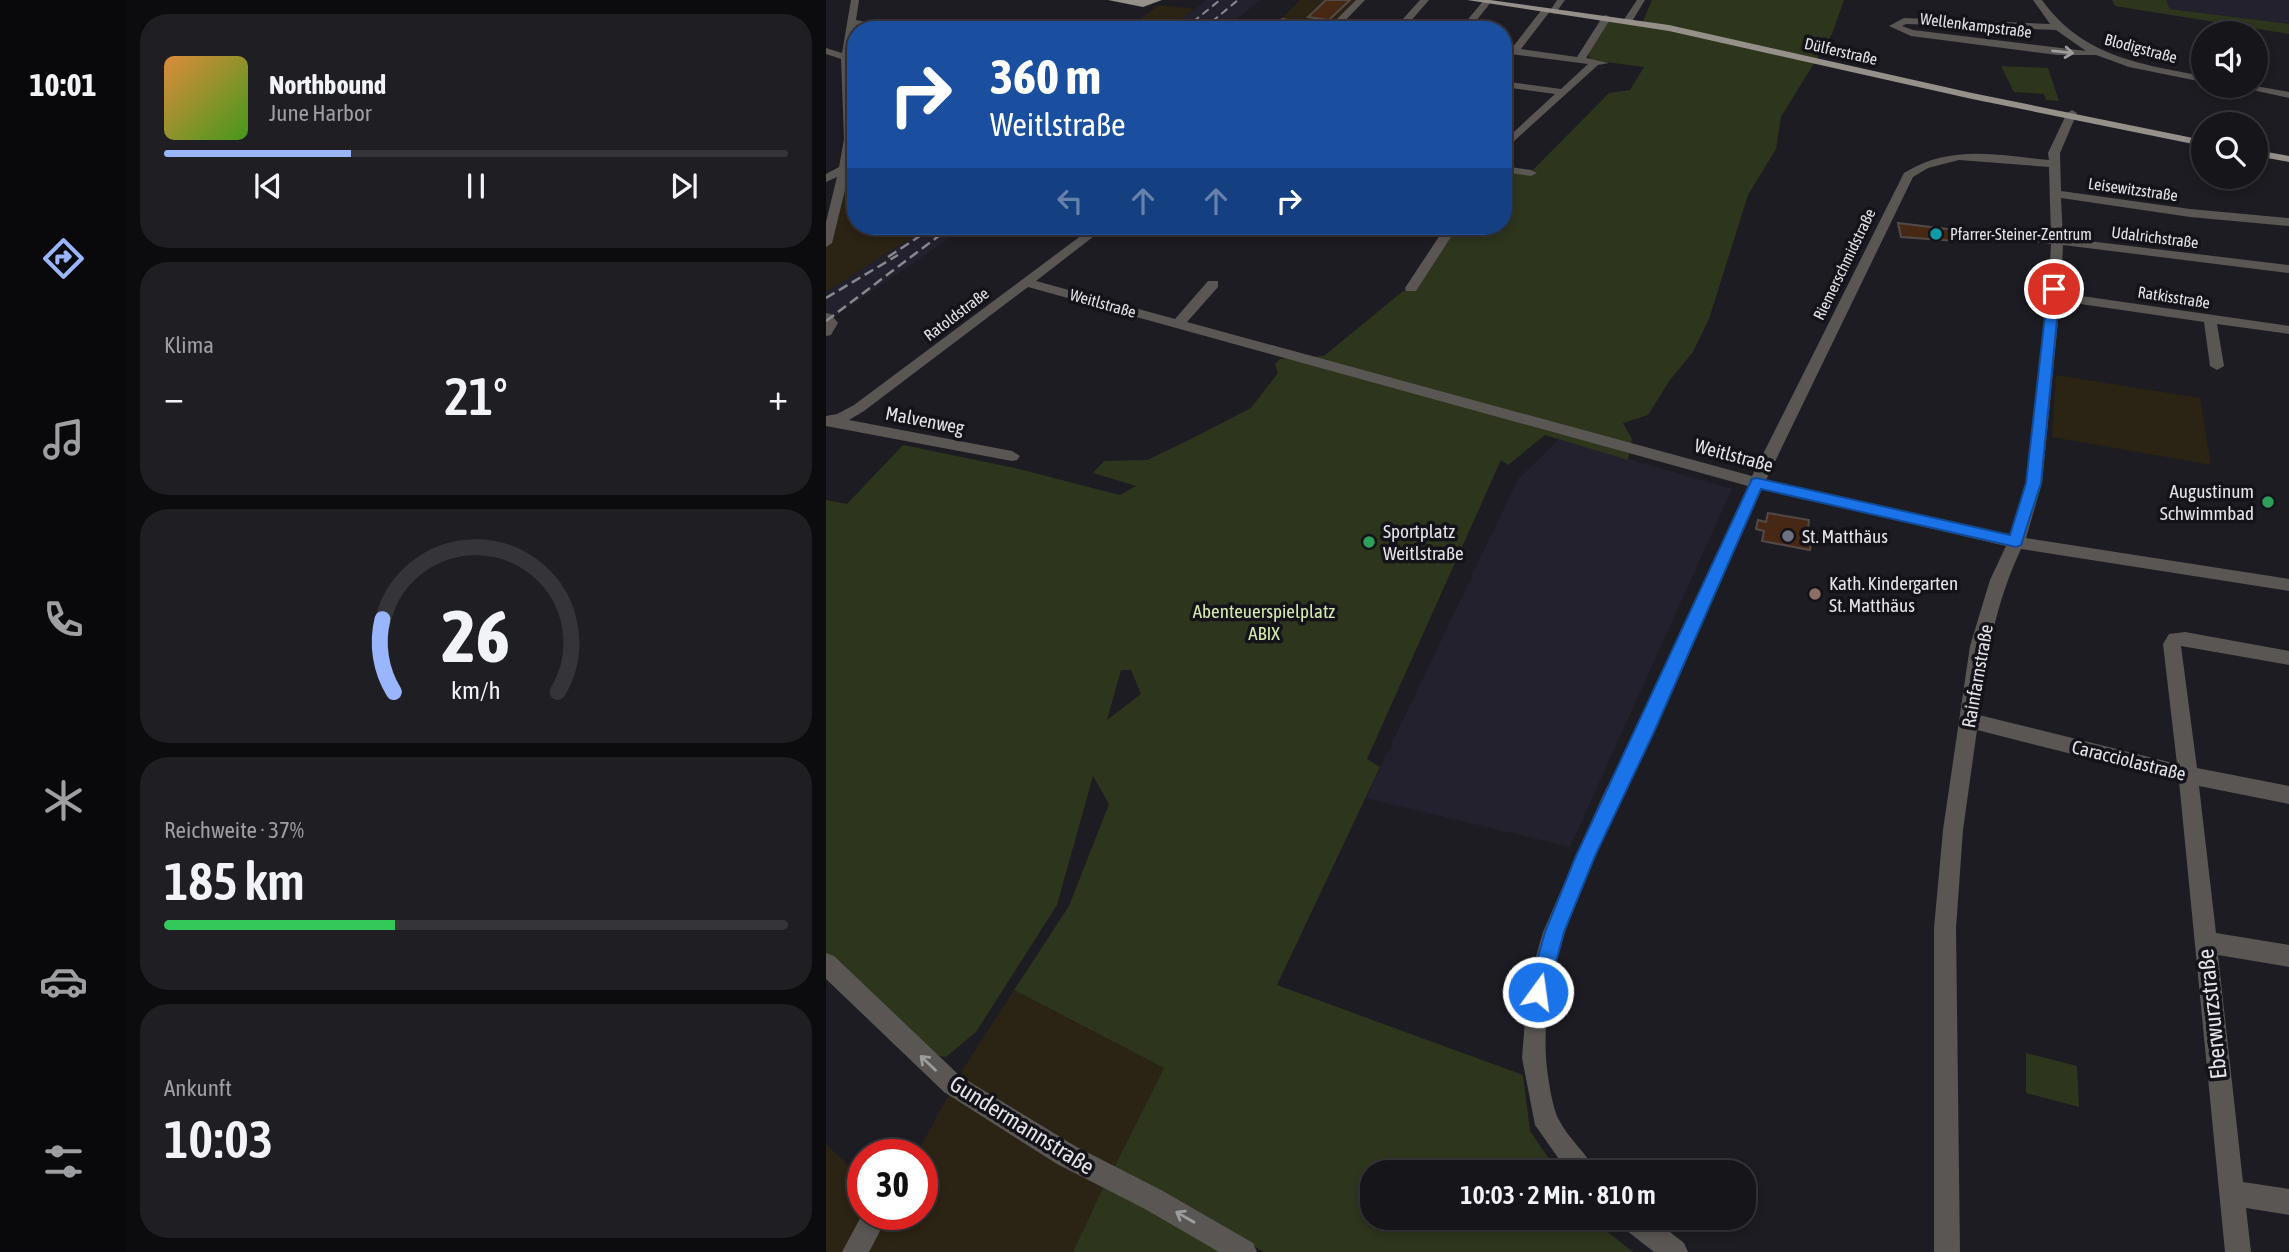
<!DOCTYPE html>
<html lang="de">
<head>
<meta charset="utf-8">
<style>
	:root { --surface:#16151a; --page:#1f1e23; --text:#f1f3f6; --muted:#9e9fa2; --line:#353439; --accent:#99b5fd }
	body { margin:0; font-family:"Asap Condensed",sans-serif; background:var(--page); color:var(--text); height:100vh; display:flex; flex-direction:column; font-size:26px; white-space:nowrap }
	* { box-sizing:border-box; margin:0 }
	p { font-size:23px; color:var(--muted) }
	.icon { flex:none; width:38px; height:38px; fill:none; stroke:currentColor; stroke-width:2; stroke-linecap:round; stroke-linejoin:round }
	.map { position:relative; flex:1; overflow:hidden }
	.sheet { display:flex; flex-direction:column; gap:14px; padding:14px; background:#0c0c0e; width:700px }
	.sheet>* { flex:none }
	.banner { position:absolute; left:21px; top:21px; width:665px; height:214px; border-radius:28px; box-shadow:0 4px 10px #0003,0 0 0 2px var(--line); background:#1a4fa0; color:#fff; overflow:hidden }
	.buttons { position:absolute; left:1365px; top:21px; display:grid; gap:14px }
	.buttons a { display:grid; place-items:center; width:77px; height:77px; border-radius:50%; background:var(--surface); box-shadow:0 4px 10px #0003,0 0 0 2px var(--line); font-size:35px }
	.speed { position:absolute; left:21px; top:1139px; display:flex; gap:14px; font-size:35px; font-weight:700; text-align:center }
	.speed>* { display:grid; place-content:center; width:91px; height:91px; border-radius:50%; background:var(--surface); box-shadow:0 4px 10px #0003,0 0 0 2px var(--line); line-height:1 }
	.speed .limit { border:10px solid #d22; background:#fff; color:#111 }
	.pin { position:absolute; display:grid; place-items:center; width:60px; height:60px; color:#fff; margin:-30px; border:4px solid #fff; border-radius:50%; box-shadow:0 2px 7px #0007 }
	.me { position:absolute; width:77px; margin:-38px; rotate:14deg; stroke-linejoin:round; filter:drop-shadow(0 0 5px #0008) }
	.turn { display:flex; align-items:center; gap:24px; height:147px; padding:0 28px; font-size:32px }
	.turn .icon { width:91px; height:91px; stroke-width:2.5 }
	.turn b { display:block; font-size:49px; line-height:60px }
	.lanes { display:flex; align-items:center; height:66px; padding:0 28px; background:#0003; justify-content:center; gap:35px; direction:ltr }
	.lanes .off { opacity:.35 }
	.big { font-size:52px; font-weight:600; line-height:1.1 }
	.sheet .tile { flex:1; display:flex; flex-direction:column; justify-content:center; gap:10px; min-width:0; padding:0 24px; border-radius:28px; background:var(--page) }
	.sheet .dial { align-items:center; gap:0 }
	.dial svg { height:182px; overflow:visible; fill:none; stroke:var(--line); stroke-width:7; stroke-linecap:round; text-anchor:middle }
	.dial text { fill:var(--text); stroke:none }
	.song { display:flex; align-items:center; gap:21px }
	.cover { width:84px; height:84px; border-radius:10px; background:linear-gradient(135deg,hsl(30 70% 55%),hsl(100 70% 35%)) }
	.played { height:7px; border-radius:4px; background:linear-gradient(90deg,var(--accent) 30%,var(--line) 30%) }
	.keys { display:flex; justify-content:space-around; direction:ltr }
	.heat { display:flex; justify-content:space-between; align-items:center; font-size:38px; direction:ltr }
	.charge { height:10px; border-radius:5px; background:linear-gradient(90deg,#34c759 37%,var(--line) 0) }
	.trip { position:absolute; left:534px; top:1160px; width:396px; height:70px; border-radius:28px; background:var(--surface); box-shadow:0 4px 10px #0003,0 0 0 2px var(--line); font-weight:600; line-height:70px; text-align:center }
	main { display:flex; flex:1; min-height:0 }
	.menu { display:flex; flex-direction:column; width:126px; justify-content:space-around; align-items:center; background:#09080a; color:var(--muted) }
	.menu .icon { width:49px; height:49px }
	.menu .current { color:var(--accent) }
	.menu b { font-size:32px; color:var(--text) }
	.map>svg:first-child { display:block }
</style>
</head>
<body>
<main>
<nav class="menu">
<b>10:01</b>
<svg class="icon current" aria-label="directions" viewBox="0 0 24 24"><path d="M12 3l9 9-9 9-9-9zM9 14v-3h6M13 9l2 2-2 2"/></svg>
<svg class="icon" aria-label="music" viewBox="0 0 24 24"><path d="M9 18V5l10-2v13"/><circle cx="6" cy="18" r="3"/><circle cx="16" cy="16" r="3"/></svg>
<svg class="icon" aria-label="phone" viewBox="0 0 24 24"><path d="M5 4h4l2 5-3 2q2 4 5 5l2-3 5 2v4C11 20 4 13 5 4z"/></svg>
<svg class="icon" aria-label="climate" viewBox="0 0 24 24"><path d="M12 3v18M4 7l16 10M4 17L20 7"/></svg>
<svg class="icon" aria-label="car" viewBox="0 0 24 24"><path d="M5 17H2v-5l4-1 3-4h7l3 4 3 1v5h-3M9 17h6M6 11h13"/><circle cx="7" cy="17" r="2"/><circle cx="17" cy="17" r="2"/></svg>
<svg class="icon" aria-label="filters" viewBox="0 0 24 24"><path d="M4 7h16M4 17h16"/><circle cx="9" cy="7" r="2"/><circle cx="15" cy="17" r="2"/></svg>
</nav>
<section class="sheet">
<div class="tile">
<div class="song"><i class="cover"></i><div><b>Northbound</b><p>June Harbor</p></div></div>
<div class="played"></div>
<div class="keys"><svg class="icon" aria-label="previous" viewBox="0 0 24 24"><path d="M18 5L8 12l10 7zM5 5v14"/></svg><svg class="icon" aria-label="pause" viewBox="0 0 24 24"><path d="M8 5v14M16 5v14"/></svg><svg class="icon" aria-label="next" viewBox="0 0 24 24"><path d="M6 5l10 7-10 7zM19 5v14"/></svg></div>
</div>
<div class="tile"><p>Klima</p>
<div class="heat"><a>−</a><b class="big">21°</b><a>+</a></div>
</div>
<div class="tile dial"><svg viewBox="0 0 100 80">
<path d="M14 69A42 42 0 1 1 86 69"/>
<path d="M14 69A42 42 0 0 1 9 37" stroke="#99b5fd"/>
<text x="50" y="56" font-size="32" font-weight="700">26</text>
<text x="50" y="72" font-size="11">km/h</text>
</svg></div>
<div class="tile"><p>Reichweite · 37%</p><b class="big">185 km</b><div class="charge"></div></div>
<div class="tile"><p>Ankunft</p><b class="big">10:03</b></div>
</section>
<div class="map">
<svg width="1463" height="1252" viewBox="0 0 1463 1252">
	<rect width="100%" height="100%" fill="#1d1c22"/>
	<g fill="#2b2313">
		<polygon points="474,0 534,0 506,27 453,21"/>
		<polygon points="333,5 368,9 342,30 300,30"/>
		<polygon points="30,161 30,226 104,226 0,292 0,238 20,165"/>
		<polygon points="1230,375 1374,398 1385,465 1226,437"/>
		<polygon points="188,990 338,1068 247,1252 0,1252 0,1144 37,1179 37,1214 96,1214 96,1155 90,1155 137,1069"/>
	</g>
	<g fill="#23212d">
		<polygon points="381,0 435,0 396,30 342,30"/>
		<polygon points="1340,0 1463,0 1463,24 1344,9"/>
		<polygon points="104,226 141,226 0,323 0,292"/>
		<polygon points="733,439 906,489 744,847 540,798 692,479"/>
	</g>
	<g fill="#2d351d" fill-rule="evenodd">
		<path d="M 826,0 L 1018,0 L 1006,34 L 955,117 L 950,149 L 922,195 L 883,319 L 867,352 L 844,380 L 822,415 L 797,423 L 806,439 L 802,460 L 719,435 L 682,465 L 675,460 L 541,759 L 554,767 L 451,985 L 697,1075 L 704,1131 L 732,1172 L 546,1172 L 546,1218 L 764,1218 L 807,1252 L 438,1252 L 287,1170 L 338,1068 L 188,990 L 243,906 L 283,804 L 267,776 L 231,905 L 150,1032 L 120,1057 L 97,1054 L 0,958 L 0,500 L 21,504 L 77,445 L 189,468 L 294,495 L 310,486 L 267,473 L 278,461 L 321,460 L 361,441 L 425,408 L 452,373 L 449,364 L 454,359 L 498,356 L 577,291 L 590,287 L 631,226 L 677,226 L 677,168 L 707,170 L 783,93 L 804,90 L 818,67 L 765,60 L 762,54 L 783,21 L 815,26 ZM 295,670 L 305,670 L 315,694 L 281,720 Z"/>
		<polygon points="1286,0 1340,0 1344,9 1463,24 1463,34 1289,6"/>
		<polygon points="1175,66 1222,68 1233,101 1220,100 1218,94 1188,92"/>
		<polygon points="1200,1053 1251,1066 1253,1107 1200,1093"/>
		<polygon points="279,1184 412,1252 247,1252"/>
	</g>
	<g fill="#462815" stroke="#524a46" stroke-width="2">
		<polygon points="500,0 524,0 503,20 482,17"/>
		<polygon points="1072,223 1145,232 1145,242 1075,237"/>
		<polygon points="942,513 983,520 982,529 987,530 984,550 936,541 938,531 930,529 932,520 940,522"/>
	</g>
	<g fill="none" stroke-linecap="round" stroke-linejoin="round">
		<g fill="#595654" fill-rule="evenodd">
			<polygon points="25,0 33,0 30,20 78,30 30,25 25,55 30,57 30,63 25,62 28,139 25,161 30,161 30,167 24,170 6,243 0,247 0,222 11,177 0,182 0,174 13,167 18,139 15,59 0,54 0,48 16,53"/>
			<polygon points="530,0 539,0 514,26 525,30 498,30 451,21 456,18 505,25"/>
			<polygon points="594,0 603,0 577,30 567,30"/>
			<polygon points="658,0 665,2 643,30 633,30"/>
			<polygon points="731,0 739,0 729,14 724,11"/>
			<polygon points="811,0 819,0 805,23 799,23 797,21"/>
			<path d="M 1207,0 L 1216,0 C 1256,56 1313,64 1377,76 L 1377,82 L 1303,67 L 1270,55 L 1232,55 L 1085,36 L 1063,26 L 1078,18 L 1224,24 ZM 1080,24 L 1230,30 L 1260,51 L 1087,30 L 1076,26 Z"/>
			<polygon points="717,8 725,10 695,49 751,57 777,16 780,15 785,18 760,58 783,63 772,65 677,151 677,142 729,94 677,87 677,81 735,89 762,64 677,53 677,47 686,48"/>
			<polygon points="1408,86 1429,86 1463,92 1463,98"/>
			<path d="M 1246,110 L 1251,113 L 1234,153 L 1235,191 L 1364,209 L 1463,218 L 1463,226 L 1364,217 L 1235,198 L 1237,238 L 1463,265 L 1463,273 L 1237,245 L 1235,293 L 1463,326 L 1463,334 L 1391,324 L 1398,366 L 1391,370 L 1384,366 L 1378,322 L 1234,301 L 1216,483 L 1200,538 L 1463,579 L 1463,591 L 1195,549 C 1170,602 1160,657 1153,715 L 1351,764 L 1337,644 L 1343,634 L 1359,632 L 1463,651 L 1463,665 L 1355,646 L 1371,768 L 1463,786 L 1463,804 L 1373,786 L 1390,933 L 1463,945 L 1463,967 L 1392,955 L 1417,1182 L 1463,1189 L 1463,1215 L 1420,1208 L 1425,1252 L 1399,1252 L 1353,781 L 1151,730 L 1137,830 L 1130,928 L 1134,1252 L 1108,1252 L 1108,928 L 1117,830 L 1144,646 L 1164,580 L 1180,546 L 936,489 C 900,569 866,649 830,728 C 785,827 713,946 720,1058 C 721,1072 726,1108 733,1120 C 742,1139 761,1152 769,1172 L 742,1172 L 709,1125 L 696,1058 L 702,984 L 717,932 L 776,797 L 810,729 L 922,486 L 202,287 L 38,411 L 23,420 L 186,451 L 194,456 L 191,460 L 186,461 L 0,426 L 0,416 L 11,414 L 28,405 L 268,226 L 281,226 L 210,281 L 349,319 L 382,281 L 392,281 L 392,287 L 361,322 L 926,476 L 1078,173 C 1124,144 1172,155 1223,160 L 1222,153 L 1241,113 ZM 1133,160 L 1223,167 L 1225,236 L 1191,232 L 1185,236 L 1191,240 L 1225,244 L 1222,296 L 1200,483 L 1184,535 L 940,480 L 1087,177 L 1102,168 Z"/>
			<polygon points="677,166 705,170 711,173 705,176 677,172"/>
			<polygon points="620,226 632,226 590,291 580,291 579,288"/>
			<polygon points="0,313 5,314 12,323 5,335 0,336"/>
			<polygon points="0,953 8,956 134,1076 249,1146 337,1191 427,1243 431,1252 393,1252 319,1209 231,1164 118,1092 0,979"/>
			<polygon points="37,1213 63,1214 43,1252 16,1252"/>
			<polygon points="792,1218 826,1218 858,1243 862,1252 828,1252 796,1227"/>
		</g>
		<g fill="#95908a" fill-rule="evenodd">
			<polygon points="282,0 336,0 317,7"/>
			<polygon points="641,0 664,0 843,25 1146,93 1377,140 1377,146 1146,99 843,31"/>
			<polygon points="1430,150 1463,156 1463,162 1430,156"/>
		</g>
		<g stroke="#88888d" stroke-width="2" stroke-dasharray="8 4.5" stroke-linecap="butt">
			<polyline points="357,30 394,0"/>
			<polyline points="376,30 412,0"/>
		</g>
		<g stroke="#88888d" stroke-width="2.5" stroke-dasharray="10 5" stroke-linecap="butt">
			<polyline points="62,257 109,226"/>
			<polyline points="0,298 72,255"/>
			<polyline points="0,321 126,226"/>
		</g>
	</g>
	<defs><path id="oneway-shaft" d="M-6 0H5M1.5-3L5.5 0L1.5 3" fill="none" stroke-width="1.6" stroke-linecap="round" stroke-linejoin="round" transform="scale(1.75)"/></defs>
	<g stroke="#9e9d9e">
		<use href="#oneway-shaft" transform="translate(1237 52) rotate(6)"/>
		<use href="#oneway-shaft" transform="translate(102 1063) rotate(-136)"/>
		<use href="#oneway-shaft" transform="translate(359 1217) rotate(-150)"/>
	</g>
	<polygon fill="#1a73e8" stroke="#114b97" stroke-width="2" points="1228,286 1234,289 1215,483 1195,545 1190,547 935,489 828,732 769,856 738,932 720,999 712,1002 705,999 702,992 719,932 750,856 926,479 931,478 1184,535 1200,483 1222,289"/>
	<circle fill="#0f9aa8" stroke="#141319" stroke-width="2.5" cx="1110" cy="234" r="7"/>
	<g fill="#2e9e5b" stroke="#141319" stroke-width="2.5">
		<circle cx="1442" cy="502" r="7"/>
		<circle cx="543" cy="542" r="7"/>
	</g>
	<circle fill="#6b7280" stroke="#141319" stroke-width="2.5" cx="962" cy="536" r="7"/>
	<circle fill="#8d6e63" stroke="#141319" stroke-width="2.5" cx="989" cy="594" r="7"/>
	<g text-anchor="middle" stroke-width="7" stroke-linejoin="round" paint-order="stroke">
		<g font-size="16" fill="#e4e4e8" stroke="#141319">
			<text transform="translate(1150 25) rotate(7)" y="6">Wellenkampstraße</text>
			<text transform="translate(1315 48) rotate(15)" y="6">Blodigstraße</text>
			<text transform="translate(1015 51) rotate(13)" y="6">Dülferstraße</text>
			<text transform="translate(1307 189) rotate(8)" y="6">Leisewitzstraße</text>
			<text transform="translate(1329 237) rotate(7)" y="6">Udalrichstraße</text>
			<text transform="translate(1018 264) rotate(-64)" y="6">Riemerschmidstraße</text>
			<text transform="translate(1348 297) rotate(9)" y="6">Ratkisstraße</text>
			<text transform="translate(277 303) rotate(16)" y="6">Weitlstraße</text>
			<text transform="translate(130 314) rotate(-37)" y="6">Ratoldstraße</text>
		</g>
		<g font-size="16" fill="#e4e4e8" stroke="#141319" text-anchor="start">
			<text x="1124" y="240">Pfarrer-Steiner-Zentrum</text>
		</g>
		<g font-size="19" fill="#e4e4e8" stroke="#141319">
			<text transform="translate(99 420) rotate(11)" y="7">Malvenweg</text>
			<text transform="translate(908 455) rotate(15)" y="7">Weitlstraße</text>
			<text transform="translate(1151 676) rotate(-80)" y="7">Rainfarnstraße</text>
			<text transform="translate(1303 760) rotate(14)" y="7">Caracciolastraße</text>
		</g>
		<g font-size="19" fill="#e4e4e8" stroke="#141319" text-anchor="start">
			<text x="1428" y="498" text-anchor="end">Augustinum<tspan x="1428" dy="22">Schwimmbad</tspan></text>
			<text x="557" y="538">Sportplatz<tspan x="557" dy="22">Weitlstraße</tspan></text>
			<text x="976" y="543">St. Matthäus</text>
			<text x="1003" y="590">Kath. Kindergarten<tspan x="1003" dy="22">St. Matthäus</tspan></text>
		</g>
		<g font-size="19" fill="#d5ebad" stroke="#141319">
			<text x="438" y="618">Abenteuerspielplatz<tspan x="438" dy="22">ABIX</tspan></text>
		</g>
		<g font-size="23" fill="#e4e4e8" stroke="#141319">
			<text transform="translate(1386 1014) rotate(-96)" y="8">Eberwurzstraße</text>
			<text transform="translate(196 1125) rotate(32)" y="8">Gundermannstraße</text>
		</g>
	</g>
</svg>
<div class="buttons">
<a><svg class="icon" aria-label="sound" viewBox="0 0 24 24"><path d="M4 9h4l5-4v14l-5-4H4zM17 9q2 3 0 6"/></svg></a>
<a><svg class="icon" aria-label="search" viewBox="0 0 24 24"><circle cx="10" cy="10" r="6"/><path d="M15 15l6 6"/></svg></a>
</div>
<div class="speed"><div class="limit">30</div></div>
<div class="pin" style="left:1228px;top:289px;background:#d93025"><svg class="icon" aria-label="arrive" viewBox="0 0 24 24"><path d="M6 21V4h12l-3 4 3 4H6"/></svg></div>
<svg class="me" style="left:712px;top:992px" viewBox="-20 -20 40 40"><circle r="17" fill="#1a73e8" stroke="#fff" stroke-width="3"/><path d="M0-11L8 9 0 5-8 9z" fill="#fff"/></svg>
<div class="trip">10:03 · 2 Min. · 810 m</div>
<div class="banner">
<div class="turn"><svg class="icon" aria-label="right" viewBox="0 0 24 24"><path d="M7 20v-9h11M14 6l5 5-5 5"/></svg><div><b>360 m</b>Weitlstraße</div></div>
<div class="lanes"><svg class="icon off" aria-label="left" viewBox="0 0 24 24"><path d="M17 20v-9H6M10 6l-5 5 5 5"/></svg><svg class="icon off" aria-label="ahead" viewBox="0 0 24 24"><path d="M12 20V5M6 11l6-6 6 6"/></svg><svg class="icon off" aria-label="ahead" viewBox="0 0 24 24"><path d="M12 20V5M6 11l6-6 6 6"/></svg><svg class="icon" aria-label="right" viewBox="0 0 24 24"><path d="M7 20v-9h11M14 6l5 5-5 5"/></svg></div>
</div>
</div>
</main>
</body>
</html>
